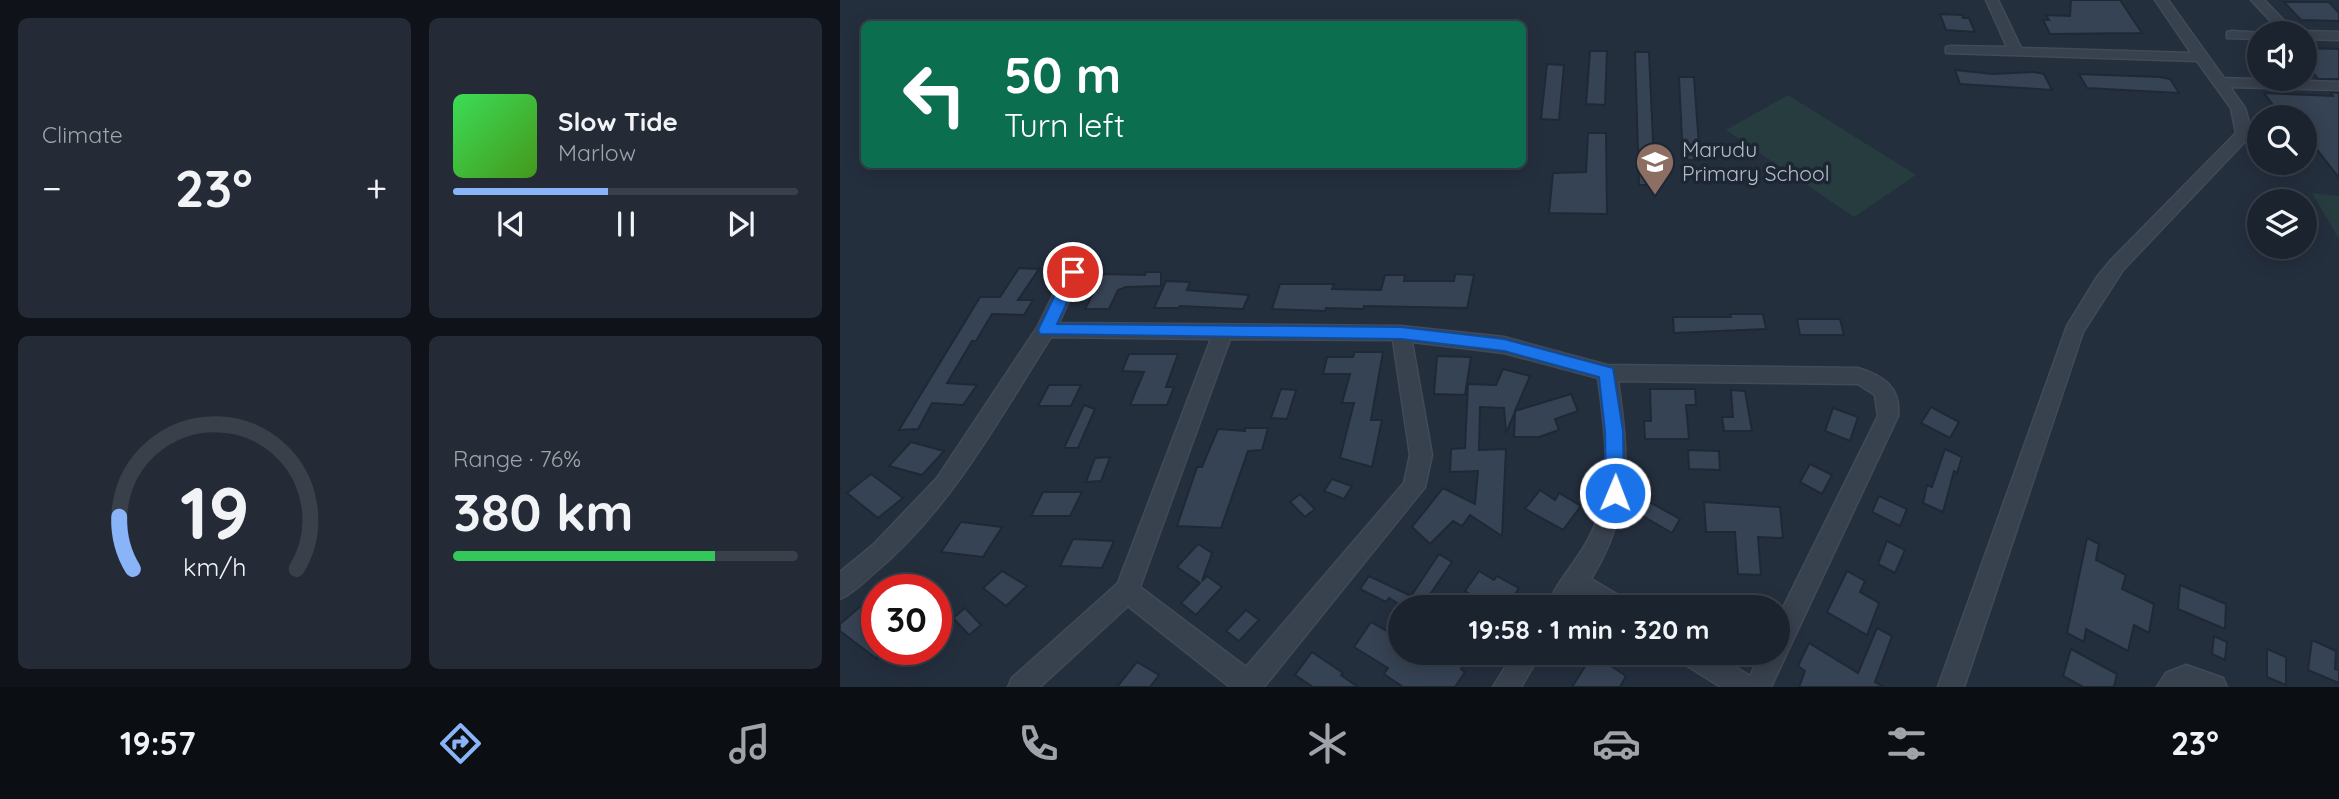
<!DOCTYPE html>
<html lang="en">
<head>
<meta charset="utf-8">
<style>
	:root { --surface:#1b232e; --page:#242b36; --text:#f1f3f6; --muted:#a0a4aa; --line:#39404a; --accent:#8ab4f8 }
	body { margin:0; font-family:Quicksand,sans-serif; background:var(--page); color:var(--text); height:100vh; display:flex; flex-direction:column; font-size:26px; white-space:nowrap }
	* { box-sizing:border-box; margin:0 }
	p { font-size:23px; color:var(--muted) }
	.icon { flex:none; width:38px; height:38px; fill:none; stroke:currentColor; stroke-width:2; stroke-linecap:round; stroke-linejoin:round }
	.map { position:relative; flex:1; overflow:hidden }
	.sheet { display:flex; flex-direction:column; gap:18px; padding:18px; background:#0f1319; width:840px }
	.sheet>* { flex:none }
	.hud { position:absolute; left:21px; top:21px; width:665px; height:147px; border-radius:10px; box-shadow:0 4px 18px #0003,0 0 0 2px var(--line); background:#0b6e4f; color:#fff; overflow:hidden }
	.tools { position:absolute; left:1407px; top:21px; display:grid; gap:14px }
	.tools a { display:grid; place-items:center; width:70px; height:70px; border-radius:50%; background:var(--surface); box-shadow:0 4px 18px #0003,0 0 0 2px var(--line); font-size:35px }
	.speed { position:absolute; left:21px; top:574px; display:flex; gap:14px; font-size:35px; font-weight:700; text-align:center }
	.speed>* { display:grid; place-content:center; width:91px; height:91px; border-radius:50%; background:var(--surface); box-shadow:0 4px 18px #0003,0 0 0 2px var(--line); line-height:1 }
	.speed .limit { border:10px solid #d22; background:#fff; color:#111 }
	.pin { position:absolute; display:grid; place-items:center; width:60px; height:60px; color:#fff; margin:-30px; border:4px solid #fff; border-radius:50%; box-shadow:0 2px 7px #0007 }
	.me { position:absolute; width:77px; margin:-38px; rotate:1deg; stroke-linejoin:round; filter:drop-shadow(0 0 5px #0008) }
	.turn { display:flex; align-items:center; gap:24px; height:147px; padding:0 28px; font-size:32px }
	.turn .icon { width:91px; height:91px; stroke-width:2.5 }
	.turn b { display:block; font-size:49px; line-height:60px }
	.big { font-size:52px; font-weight:700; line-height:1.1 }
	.sheet .tile { flex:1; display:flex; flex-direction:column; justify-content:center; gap:10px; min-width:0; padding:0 24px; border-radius:10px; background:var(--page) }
	.sheet .dial { align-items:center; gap:0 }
	.dial svg { height:182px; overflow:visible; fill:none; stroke:var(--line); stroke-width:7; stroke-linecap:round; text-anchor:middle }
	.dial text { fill:var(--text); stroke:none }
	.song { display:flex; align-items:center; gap:21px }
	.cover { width:84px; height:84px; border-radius:10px; background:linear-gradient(135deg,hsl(130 70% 55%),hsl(100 70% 35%)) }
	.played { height:7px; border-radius:4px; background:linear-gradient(90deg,var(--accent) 45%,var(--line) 45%) }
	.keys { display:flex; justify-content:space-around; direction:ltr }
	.heat { display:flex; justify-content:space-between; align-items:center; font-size:38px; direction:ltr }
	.charge { height:10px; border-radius:5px; background:linear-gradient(90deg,#34c759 76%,var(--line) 0) }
	.sheet .tiles { flex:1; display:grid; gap:18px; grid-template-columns:repeat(2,1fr) }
	.trip { position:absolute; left:548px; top:595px; width:402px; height:70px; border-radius:35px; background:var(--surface); box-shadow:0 4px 18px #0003,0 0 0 2px var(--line); font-weight:700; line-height:70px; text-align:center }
	.menu { display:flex; height:112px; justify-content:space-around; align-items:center; background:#0b0e12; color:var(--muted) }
	.menu .icon { width:49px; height:49px }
	.menu .selected { color:var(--accent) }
	.menu b { font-size:32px; color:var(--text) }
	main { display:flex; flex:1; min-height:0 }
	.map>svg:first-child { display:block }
</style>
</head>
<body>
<main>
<section class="sheet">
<div class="tiles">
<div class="tile"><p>Climate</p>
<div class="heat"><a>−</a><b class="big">23°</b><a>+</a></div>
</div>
<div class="tile">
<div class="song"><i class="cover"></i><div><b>Slow Tide</b><p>Marlow</p></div></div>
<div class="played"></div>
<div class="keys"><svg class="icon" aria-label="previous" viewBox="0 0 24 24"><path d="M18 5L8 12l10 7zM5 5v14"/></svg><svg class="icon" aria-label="pause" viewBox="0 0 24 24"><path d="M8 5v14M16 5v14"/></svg><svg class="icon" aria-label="next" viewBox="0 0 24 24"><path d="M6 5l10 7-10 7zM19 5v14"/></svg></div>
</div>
<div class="tile dial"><svg viewBox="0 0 100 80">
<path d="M14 69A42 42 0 1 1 86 69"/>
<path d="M14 69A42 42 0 0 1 8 46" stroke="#8ab4f8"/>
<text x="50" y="56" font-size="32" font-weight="700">19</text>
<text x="50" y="72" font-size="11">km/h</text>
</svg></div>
<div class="tile"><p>Range · 76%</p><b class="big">380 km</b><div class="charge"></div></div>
</div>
</section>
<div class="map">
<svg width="1499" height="687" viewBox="0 0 1499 687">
	<rect width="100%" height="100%" fill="#242f3e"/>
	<g fill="#263c3f">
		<polygon points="948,95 1076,175 1014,217 886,130"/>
		<polygon points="1472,193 1499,196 1499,239"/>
	</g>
	<g fill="#364354" stroke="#1f2835" stroke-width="2">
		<polygon points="1231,0 1280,0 1302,33 1210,34 1203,20 1209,20 1206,15 1230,16"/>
		<polygon points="1444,2 1489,2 1499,13 1499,21 1461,20"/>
		<polygon points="1100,14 1122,15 1123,18 1129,18 1135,32 1106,30"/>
		<polygon points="1465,48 1499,49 1499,79 1478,79 1465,63"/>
		<polygon points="750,51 767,51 765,105 746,104"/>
		<polygon points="795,52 809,52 815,185 799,185"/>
		<polygon points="707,64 724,65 719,120 701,119"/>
		<polygon points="1115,70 1153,74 1195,72 1204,74 1212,90 1120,84"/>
		<polygon points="1239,74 1320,77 1330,79 1339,93 1247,88"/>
		<polygon points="839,77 854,77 860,160 843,160"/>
		<polygon points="1490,92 1499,93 1499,178 1465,134 1465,117 1442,117 1424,93 1493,96"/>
		<polygon points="748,133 766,133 767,214 709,213 713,173 746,172"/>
		<polygon points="179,268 199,269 178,300 193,300 184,315 152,314 136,341 132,341 107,383 137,385 123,405 92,403 78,429 59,430 140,297 160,297"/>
		<polygon points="306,272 321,272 321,286 286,287 278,290 269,309 245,309 263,274 305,275"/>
		<polygon points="615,274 634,275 627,308 524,306 523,309 486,308 485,311 432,309 440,284 494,284 492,289 541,290 545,275 565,275 564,281 614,281"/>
		<polygon points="326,281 350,282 347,290 409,295 403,309 340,306 339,308 314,308"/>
		<polygon points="890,314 923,314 926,329 834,333 833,317 891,317"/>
		<polygon points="957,319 1000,319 1004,335 960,335"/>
		<polygon points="515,352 543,352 531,420 542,420 532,467 500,458 514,403 502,403 510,374 483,374 487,357 513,357"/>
		<polygon points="289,354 338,354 326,387 334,387 327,405 290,405 304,372 282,371"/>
		<polygon points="597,356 631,357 625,395 594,394"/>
		<polygon points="663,369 690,376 675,411 731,394 738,411 715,419 719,430 699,437 674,437 675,412 666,433 664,408 640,407 639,450 666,449 662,536 630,515 622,526 613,521 590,544 572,527 603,488 635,504 638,471 610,472 611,449 625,448 628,384 656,385"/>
		<polygon points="209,385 241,385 231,406 198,406"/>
		<polygon points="441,389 456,390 447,419 431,418"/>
		<polygon points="810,389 855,389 856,405 846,405 849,439 805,439 804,421 811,421"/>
		<polygon points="891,390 905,391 912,431 884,431 882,417 893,417"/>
		<polygon points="244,405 255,409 238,448 224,448"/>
		<polygon points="1091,407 1119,422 1110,438 1081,423"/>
		<polygon points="993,408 1018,417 1010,441 985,431"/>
		<polygon points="405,428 428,428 422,450 408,451 381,528 337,526 357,467 362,467 378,429 405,431"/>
		<polygon points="71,442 104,451 82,475 49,466"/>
		<polygon points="1105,449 1122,457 1117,473 1114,471 1103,512 1083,503 1087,485 1092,487"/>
		<polygon points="848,450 879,451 880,470 849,469"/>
		<polygon points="270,457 261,481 246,482 255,458"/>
		<polygon points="970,464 992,475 982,494 960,482"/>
		<polygon points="31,474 63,498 38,518 7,493"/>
		<polygon points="492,479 512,486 504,499 484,491"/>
		<polygon points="700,490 715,500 719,493 741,506 723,530 685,509"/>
		<polygon points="203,492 242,492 230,516 191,516"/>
		<polygon points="460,494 475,509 465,517 450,502"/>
		<polygon points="1039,496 1067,509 1060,526 1032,512"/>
		<polygon points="804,499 840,519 832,533 796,512"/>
		<polygon points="864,502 940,507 943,538 918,537 921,575 898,574 895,532 866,532"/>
		<polygon points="121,522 162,527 143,557 101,552"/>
		<polygon points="1247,538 1259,544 1256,560 1286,575 1282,589 1314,604 1309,633 1294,625 1288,651 1246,629 1244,642 1227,633"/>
		<polygon points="233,539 274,541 262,568 220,566"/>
		<polygon points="1047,541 1065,550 1055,573 1038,564"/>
		<polygon points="358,544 372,553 362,581 367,576 382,587 356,615 341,603 360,583 337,567"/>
		<polygon points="599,554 612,562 585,602 594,607 564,607 549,598 546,602 520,589 529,576 571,596"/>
		<polygon points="162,571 187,586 166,606 143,588"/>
		<polygon points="639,571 654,580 657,576 679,588 667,607 649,607 625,591"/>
		<polygon points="1007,571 1025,581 1020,592 1039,603 1027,635 987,612"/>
		<polygon points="1340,585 1386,604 1385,629 1338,609"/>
		<polygon points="22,605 37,617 37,659 0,631 0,624"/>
		<polygon points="125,608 141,625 129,635 113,618"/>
		<polygon points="406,610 419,620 399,641 386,631"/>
		<polygon points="531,622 560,639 560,653 631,653 621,669 625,672 615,687 563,687 544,674 548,668 514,647"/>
		<polygon points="1037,628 1052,636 1035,682 1044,687 959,687 965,671 958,666 969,643 1018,673"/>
		<polygon points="1374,636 1387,642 1385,660 1372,654"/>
		<polygon points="1472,640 1496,651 1495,669 1499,670 1499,683 1468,670"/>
		<polygon points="1231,649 1277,674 1274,687 1243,687 1223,676"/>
		<polygon points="1427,649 1446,657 1446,685 1427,677"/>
		<polygon points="472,652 503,673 501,675 518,687 473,687 455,675"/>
		<polygon points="753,654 786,676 780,687 732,687"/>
		<polygon points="297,662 319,675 310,687 277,687"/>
	</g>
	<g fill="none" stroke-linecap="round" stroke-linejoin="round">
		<g stroke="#414a57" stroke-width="3">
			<g id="street">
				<polygon points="1146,0 1158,0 1181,48 1351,53 1315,0 1328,0 1384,78 1499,82 1499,90 1390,87 1405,108 1412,134 1283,270 1243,332 1124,687 1098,687 1227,326 1257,277 1271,260 1396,133 1391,108 1357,61 1106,53 1106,47 1111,46 1167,47"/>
				<polygon points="1411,0 1424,0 1456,33 1442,33"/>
				<polygon points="1392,31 1425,33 1419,33 1419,39 1387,38 1387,32"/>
				<polygon points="1465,31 1499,32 1499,40 1465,39 1465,33 1459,33"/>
				<path d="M 233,265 L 242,272 L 219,323 L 561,326 L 664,337 L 767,365 L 1018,368 C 1043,376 1061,387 1058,416 L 931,687 L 881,687 L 841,662 L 838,653 L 873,653 L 910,676 L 921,653 L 938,653 L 938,618 L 1038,416 L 1035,395 L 1018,384 L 778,381 C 789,458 793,510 751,579 L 785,599 L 788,607 L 754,607 L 739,598 L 733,607 L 707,607 C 716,582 737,562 749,538 C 775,489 765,431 758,378 L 664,353 L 572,342 L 592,455 L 585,487 L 424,687 L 390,687 L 288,606 L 200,687 L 168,687 L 172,678 L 278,583 L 371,339 L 211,337 C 158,420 111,509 34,573 C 24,582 13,593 0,599 L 0,572 L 33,545 L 97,478 L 198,326 L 227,267 ZM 390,339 L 553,340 L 570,455 L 564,483 L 406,667 L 300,587 Z"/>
				<polygon points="674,653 701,653 681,687 653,687"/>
				<polygon points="1346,665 1383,678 1387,687 1317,687 1326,673"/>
			</g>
		</g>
		<use href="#street" fill="#38414e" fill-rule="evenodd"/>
	</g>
	<polygon fill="#1a73e8" stroke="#114b97" stroke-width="2" points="233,267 241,272 217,324 561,327 664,339 773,368 783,431 784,493 781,499 775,501 768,499 766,493 765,431 759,377 664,351 561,339 200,334 198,330 226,272"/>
	<defs>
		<g id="school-pin" transform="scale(2.0125)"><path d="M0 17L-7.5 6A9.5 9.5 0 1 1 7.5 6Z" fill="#8d6e63" stroke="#1d2633"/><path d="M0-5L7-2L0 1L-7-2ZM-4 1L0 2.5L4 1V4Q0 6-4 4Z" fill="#fff"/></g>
	</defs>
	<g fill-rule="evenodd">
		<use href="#school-pin" x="815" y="162"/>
	</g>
	<g text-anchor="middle" stroke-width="7" stroke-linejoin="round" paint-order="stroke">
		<g font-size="21" fill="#b4bcc9" stroke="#1d2633" text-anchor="start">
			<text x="842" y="157">Marudu<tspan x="842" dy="24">Primary School</tspan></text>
		</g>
	</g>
</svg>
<div class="tools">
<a><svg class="icon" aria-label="sound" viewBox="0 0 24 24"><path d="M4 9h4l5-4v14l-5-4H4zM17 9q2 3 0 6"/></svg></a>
<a><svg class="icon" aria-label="search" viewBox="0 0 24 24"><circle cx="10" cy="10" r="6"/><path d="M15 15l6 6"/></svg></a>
<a><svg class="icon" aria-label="layers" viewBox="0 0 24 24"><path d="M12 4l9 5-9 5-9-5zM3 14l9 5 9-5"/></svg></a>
</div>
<div class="speed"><div class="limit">30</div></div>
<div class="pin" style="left:233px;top:272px;background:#d93025"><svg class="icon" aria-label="arrive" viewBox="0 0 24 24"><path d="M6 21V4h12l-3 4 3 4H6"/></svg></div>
<svg class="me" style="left:775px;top:493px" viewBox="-20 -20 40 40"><circle r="17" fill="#1a73e8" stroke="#fff" stroke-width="3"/><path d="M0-11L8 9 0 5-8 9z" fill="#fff"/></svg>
<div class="trip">19:58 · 1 min · 320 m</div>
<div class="hud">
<div class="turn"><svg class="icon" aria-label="left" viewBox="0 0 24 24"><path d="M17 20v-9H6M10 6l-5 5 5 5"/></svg><div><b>50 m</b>Turn left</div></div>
</div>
</div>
</main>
<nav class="menu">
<b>19:57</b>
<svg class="icon selected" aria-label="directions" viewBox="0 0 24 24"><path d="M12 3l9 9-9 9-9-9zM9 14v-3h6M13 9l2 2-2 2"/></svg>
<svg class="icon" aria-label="music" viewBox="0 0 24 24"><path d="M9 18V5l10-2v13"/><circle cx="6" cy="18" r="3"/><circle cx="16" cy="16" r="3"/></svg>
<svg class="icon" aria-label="phone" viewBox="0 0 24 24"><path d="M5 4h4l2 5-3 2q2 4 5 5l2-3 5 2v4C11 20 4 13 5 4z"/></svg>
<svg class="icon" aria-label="climate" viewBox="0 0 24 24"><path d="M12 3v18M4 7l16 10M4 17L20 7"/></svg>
<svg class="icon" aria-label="car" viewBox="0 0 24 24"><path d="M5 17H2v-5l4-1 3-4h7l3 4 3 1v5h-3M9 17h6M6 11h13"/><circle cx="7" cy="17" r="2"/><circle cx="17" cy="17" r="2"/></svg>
<svg class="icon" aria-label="filters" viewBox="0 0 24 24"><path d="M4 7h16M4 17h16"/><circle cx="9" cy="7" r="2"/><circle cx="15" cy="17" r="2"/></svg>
<b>23°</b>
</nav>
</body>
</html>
